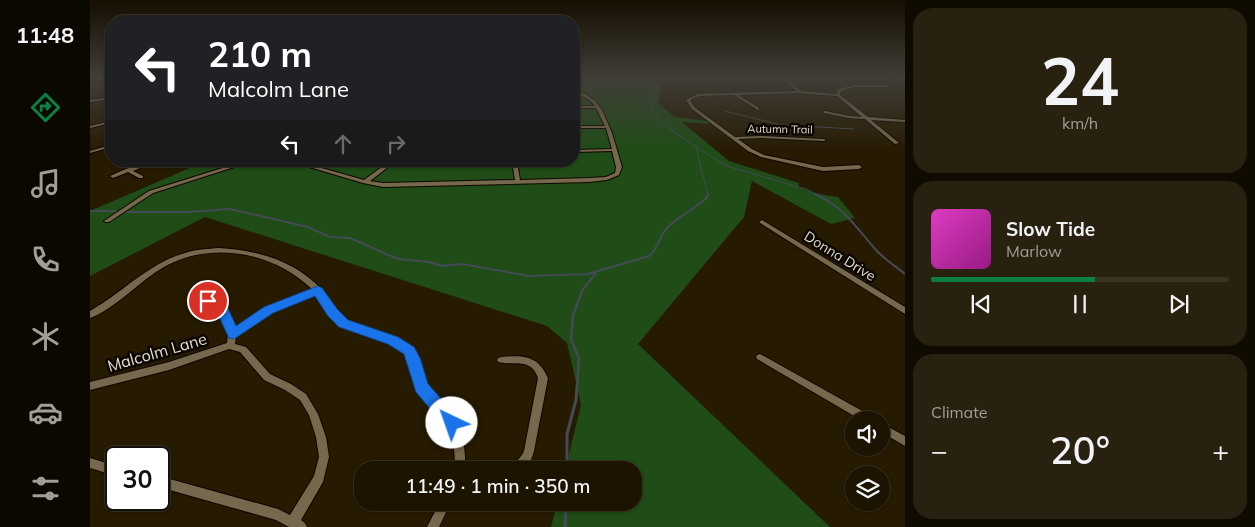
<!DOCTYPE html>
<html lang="en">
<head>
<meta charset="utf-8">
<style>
	:root { --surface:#1c1401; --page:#292110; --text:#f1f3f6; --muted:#a09e99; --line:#3a3323; --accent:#0b8043 }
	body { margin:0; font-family:Mulish,sans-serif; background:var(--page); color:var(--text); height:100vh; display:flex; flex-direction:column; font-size:19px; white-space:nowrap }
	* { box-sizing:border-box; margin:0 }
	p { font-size:16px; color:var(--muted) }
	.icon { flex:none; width:28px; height:28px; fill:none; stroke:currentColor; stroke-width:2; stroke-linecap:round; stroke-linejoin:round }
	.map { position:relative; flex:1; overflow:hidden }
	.side { display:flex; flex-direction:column; gap:8px; padding:8px; background:#0f0b01; width:350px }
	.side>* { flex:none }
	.banner { position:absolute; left:15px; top:15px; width:475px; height:152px; border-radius:20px; box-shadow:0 1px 4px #0004,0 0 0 1px var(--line); background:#202124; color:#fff; overflow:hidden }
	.buttons { position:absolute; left:755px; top:411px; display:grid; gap:10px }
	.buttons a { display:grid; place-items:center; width:45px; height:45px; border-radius:50%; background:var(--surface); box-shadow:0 1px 4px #0004,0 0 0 1px var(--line); font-size:25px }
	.speed { position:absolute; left:15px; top:446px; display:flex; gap:10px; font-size:25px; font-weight:700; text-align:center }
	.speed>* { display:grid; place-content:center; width:65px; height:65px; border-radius:50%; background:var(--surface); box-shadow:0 1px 4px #0004,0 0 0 1px var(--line); line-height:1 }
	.speed .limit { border:2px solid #111; border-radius:8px; background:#fff; color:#111 }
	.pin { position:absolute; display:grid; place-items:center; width:42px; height:42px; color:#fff; margin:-21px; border:2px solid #fff; border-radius:50%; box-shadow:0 1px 5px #0007 }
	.me { position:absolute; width:55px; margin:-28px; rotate:318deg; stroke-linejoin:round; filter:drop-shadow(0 0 4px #0008) }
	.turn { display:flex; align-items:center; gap:18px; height:105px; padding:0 20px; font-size:22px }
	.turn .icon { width:65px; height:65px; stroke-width:2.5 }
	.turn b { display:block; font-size:35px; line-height:42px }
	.lanes { display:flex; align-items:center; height:48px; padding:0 20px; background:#0003; justify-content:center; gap:25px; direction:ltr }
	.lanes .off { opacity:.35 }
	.big { font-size:38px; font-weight:600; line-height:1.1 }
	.side .card { flex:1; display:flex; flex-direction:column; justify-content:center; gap:8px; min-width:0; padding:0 18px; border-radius:20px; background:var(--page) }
	.side .dial { align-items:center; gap:0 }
	.dial b { font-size:65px; line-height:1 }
	.song { display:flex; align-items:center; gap:15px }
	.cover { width:60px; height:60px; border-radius:8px; background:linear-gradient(135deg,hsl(310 70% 55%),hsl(310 70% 35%)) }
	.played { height:5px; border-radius:2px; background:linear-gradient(90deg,var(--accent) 55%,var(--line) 55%) }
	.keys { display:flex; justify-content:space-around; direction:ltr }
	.heat { display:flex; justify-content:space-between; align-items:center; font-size:28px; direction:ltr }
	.trip { position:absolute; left:264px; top:461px; width:288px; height:50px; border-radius:20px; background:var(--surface); box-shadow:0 1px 4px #0004,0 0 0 1px var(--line); font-weight:600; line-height:50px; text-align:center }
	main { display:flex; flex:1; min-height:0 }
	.tabs { display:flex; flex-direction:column; width:90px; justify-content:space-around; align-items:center; background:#0b0800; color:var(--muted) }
	.tabs .icon { width:35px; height:35px }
	.tabs .active { color:var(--accent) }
	.tabs b { font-size:22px; color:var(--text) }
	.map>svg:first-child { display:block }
</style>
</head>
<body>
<main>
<nav class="tabs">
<b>11:48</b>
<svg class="icon active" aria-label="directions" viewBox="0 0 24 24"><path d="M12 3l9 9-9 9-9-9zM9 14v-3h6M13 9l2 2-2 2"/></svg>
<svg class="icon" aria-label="music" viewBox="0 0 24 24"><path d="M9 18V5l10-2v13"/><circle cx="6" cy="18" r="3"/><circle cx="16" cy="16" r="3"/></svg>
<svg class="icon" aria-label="phone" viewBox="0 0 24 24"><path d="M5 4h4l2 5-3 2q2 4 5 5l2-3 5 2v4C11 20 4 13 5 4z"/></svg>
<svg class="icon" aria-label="climate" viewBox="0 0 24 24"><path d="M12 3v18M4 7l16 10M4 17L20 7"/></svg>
<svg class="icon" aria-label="car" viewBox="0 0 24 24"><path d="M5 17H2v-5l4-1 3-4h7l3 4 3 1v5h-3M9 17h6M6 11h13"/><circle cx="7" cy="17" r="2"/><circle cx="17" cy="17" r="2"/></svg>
<svg class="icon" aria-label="filters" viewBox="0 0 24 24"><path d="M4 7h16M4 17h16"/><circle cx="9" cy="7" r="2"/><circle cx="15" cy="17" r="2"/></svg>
</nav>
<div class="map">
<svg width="815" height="527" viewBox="0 0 815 527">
	<rect width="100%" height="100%" fill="#261a01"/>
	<polygon fill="#1f4c17" points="484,78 565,80 570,86 569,104 585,117 616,121 622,124 592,122 639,161 709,183 708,187 728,194 748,197 765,218 741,224 662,181 654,217 548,344 740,527 461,527 467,503 542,502 542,470 475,470 491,405 477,343 457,326 115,217 0,276 0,211 116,161 484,161"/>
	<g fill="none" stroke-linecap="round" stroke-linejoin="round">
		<g stroke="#444a56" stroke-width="1">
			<polyline points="552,78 565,83 566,86 559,92 564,112 572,124 636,166 716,189 728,195"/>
			<polyline points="799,78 815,79"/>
			<polyline points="0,86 21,84"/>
			<polyline points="564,87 570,94"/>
			<polyline points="635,111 691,125 764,129"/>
			<polyline points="606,148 618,195"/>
		</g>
		<g stroke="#444a56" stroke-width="2">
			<path d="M 725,194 C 755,208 764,225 785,249 C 793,258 805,266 815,274"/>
			<polyline points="0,211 26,211"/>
			<path d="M 35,212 L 98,212 L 140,209 L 218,227 L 240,237 L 260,238 L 308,259 L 339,262 L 352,266 L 372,264 L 439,276 L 498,274 L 559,256 C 569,248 569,236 578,227 C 590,215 606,209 618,196 L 618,194"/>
			<polyline points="501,279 506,273"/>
		</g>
		<polyline stroke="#444a56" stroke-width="2.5" points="487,388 489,359 481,339 483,315 493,289 502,278"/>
		<g stroke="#444a56" stroke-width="3">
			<polyline points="477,470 477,434 486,400 487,386"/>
			<polyline points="475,527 476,502"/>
		</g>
		<g stroke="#0f0500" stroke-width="2">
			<g id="street">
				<polygon points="691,78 695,78 711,91 746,94 748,89 765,85 799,85 798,87 765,87 751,91 750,95 778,117 815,120 815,122 781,120 809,143 805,144 775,119 759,118 734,113 734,111 735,111 759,116 772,117 747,96 705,93 648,95 669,108 669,110 668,110 644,95 609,96 600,100 604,107 645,137 671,136 734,139 736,140 734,141 671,138 648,139 662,149 674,155 733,167 769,165 772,167 769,169 733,171 671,157 658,151 602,109 596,100 608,94 707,91"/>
				<path d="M 484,91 L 496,94 L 505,101 L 512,110 L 522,133 L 532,167 L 529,175 L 517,180 L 499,182 L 293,187 L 273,183 L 199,161 L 207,161 L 274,180 L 300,161 L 306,161 L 280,181 L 293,183 L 425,180 L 422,161 L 427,161 L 430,180 L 499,178 L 516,177 L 525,173 L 526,167 L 522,151 L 484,152 L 484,150 L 522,149 L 516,128 L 484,128 L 484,126 L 515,126 L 506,108 L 484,108 L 484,106 L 505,106 C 499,98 492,96 484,93 Z"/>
				<polygon points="21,97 21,99 0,102 0,100"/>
				<polygon points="21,121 21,123 0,128 0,126"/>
				<polygon points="21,145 21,147 0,153 0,151"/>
				<polygon points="59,161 66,161 43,171 53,176 53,178 49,178 38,172 23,178 20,176 36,169"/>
				<polygon points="155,161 163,161 63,193 19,222 15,222 14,221 59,191"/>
				<polygon points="672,220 815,307 815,314 670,223 669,222"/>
				<path d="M 129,248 C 167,250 206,261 232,290 C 240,299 243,311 252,318 C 270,333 297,330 316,343 C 329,353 328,370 335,384 C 340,395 350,401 358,409 C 373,426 376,449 375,470 L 365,470 C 365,451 364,431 351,416 C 343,407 334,401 328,390 C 321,377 323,358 310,348 C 292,334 265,337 247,322 C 238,315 234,303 228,294 L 181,312 L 146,336 L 145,344 L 156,347 L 180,374 L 201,384 L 216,394 L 228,414 L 236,437 L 239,457 L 233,482 L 211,520 L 215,523 L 217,527 L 199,527 L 186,520 L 69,487 L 69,476 L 188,509 L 200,515 L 224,476 L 229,457 L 226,437 L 219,415 L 210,400 L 195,390 L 174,380 L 150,352 L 139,349 L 79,370 L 0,390 L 0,382 L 79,362 L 137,343 C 140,324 132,311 115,303 L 114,301 L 115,299 C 131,298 143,315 145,329 L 175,308 L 223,290 C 183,251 118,239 69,270 C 47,284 24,309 0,318 L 0,311 C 32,293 59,263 95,253 C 106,249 118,249 129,248 Z"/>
				<polygon points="670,354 783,417 785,420 771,420 667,359 666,357 667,355"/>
				<path d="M 411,357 C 433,355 448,355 458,378 L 444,451 L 440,463 L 433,470 L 420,470 C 423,462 431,459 434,451 L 448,378 C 441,357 424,366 408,362 L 407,360 L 408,358 Z"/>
				<polygon points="791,423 815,436 815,446 791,432"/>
				<polygon points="0,458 26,466 26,476 0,468"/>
				<polygon points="350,502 361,502 349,527 337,527"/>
			</g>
		</g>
		<use href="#street" fill="#76684c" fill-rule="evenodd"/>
	</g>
	<linearGradient id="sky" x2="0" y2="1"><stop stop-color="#150e01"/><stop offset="0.51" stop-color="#413e38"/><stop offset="1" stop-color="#413e38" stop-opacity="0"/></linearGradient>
	<rect width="815" height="152" fill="url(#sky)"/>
	<polygon fill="#1a73e8" stroke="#114b97" points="228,286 232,288 247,309 258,320 308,337 324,347 330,358 338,384 368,418 370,423 368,428 362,431 356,428 326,392 314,354 298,344 249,327 238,316 225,296 183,313 144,339 139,338 126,310 112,301 118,297 136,304 146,326 174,307"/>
	<g text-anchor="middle" stroke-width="5" stroke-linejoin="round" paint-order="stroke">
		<g font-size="11" fill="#e2dacb" stroke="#0b0601">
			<text transform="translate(690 129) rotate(1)" y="4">Autumn Trail</text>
		</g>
		<g font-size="14" fill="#e2dacb" stroke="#0b0601">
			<text transform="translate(750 256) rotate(32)" y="5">Donna Drive</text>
		</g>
		<g font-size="16" fill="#e2dacb" stroke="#0b0601">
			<text transform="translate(67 352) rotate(-16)" y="6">Malcolm Lane</text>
		</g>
	</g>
</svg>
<div class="buttons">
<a><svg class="icon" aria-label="sound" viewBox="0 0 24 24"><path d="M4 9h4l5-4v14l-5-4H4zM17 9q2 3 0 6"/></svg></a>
<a><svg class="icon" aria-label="layers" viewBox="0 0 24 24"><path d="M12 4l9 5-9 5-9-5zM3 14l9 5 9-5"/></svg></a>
</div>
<div class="speed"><div class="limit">30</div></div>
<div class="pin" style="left:118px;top:301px;background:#d93025"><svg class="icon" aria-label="arrive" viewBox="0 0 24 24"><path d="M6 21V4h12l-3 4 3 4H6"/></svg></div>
<svg class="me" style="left:362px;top:423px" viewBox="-20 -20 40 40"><circle r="19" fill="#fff"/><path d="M0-13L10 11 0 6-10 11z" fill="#1a73e8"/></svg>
<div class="trip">11:49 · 1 min · 350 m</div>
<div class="banner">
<div class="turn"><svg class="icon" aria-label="left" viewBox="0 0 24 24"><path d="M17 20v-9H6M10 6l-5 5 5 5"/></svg><div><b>210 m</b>Malcolm Lane</div></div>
<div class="lanes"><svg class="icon" aria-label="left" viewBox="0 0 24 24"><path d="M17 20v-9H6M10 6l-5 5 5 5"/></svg><svg class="icon off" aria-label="ahead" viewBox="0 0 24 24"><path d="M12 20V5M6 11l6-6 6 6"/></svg><svg class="icon off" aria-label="right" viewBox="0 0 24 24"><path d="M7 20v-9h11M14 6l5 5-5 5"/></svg></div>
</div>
</div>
<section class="side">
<div class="card dial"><b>24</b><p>km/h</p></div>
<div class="card">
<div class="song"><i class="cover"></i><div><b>Slow Tide</b><p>Marlow</p></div></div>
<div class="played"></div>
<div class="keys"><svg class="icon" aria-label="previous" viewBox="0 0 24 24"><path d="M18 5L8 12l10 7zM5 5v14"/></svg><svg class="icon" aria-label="pause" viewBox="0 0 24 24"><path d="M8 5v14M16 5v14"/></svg><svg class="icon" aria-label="next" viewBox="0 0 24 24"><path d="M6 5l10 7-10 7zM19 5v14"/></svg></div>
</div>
<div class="card"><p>Climate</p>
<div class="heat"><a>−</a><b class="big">20°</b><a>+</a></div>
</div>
</section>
</main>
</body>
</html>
